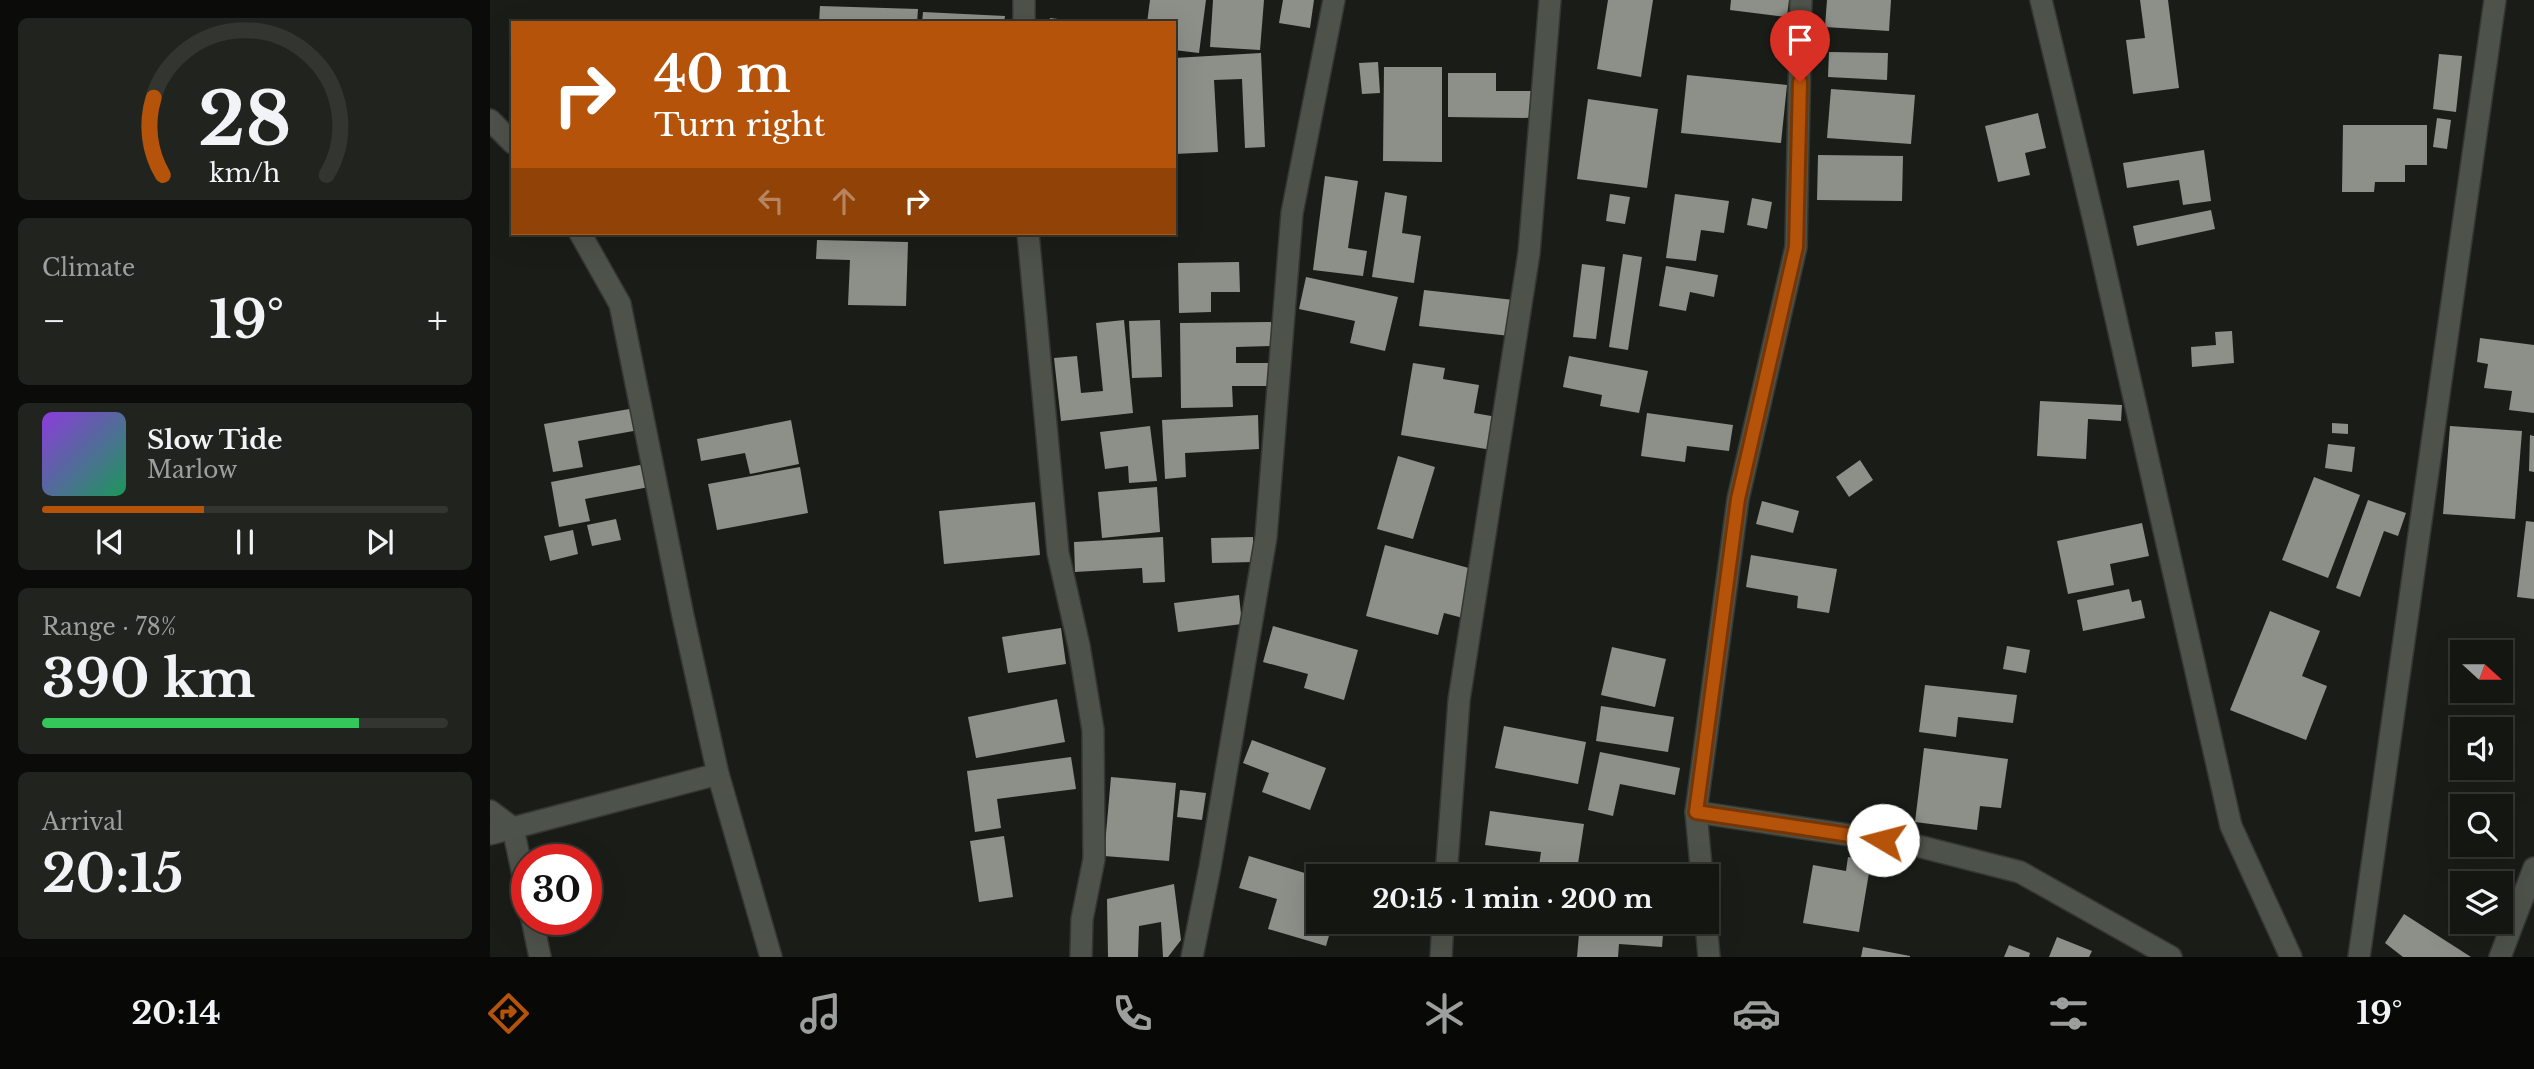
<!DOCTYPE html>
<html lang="en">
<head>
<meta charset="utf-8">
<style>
	:root { --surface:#141611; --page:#21231f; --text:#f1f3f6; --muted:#9d9f9f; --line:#333531; --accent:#b45309 }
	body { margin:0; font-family:"Libre Baskerville",serif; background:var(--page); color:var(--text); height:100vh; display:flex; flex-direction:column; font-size:26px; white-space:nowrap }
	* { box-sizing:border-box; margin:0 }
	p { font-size:23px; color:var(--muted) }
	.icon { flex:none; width:38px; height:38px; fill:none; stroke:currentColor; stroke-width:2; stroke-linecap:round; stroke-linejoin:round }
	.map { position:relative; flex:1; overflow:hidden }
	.details { display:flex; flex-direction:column; gap:18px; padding:18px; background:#0b0c09; width:490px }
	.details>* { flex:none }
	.banner { position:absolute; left:21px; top:21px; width:665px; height:214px; border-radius:0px; box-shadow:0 7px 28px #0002,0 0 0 2px var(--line); background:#b45309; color:#fff; overflow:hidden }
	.needle { width:46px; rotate:111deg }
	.controls { position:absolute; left:1960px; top:640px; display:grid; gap:14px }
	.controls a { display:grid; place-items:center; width:63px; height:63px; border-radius:0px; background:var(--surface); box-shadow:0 7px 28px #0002,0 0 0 2px var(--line); font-size:35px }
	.speed { position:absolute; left:21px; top:844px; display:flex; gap:14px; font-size:35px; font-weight:700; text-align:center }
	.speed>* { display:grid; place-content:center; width:91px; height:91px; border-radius:50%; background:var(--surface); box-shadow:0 7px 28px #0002,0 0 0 2px var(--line); line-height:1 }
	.speed .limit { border:10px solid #d22; background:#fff; color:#111 }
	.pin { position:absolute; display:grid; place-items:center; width:60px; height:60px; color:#fff; margin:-72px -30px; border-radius:50% 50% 50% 0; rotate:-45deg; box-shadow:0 0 7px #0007 }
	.pin .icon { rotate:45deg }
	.me { position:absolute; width:77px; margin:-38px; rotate:278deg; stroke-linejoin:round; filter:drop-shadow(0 0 5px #0008) }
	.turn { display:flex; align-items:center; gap:24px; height:147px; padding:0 28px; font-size:32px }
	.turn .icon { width:91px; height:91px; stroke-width:2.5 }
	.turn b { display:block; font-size:49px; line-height:60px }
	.lanes { display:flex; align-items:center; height:66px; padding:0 28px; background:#0003; justify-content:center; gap:35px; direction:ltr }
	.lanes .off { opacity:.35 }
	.big { font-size:52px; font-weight:700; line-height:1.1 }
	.details .card { flex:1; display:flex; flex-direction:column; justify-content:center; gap:10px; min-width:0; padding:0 24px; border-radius:10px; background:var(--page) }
	.details .dial { align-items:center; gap:0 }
	.dial svg { height:182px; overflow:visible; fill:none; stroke:var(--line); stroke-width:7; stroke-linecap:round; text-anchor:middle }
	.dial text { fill:var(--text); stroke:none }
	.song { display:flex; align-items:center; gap:21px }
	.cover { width:84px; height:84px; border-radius:10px; background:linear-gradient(135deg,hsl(270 70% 55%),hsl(150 70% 35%)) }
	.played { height:7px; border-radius:4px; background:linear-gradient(90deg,var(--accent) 40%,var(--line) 40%) }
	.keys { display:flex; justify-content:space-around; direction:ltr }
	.heat { display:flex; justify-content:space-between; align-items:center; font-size:38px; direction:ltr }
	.charge { height:10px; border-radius:5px; background:linear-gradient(90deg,#34c759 78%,var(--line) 0) }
	.trip { position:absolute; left:816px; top:864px; width:413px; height:70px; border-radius:0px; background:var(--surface); box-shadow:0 7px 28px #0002,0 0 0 2px var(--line); font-weight:700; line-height:70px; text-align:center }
	.tab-bar { display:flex; height:112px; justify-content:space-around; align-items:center; background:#080907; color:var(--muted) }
	.tab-bar .icon { width:49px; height:49px }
	.tab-bar .on { color:var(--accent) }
	.tab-bar b { font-size:32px; color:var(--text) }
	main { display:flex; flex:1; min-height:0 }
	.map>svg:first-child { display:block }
</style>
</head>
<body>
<main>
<section class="details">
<div class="card dial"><svg viewBox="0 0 100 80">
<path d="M14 69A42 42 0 1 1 86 69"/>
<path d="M14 69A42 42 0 0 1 10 35" stroke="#b45309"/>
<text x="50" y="56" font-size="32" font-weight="700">28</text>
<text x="50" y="72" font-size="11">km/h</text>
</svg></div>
<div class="card"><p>Climate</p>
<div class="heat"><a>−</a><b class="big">19°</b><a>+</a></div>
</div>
<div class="card">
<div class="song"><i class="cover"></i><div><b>Slow Tide</b><p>Marlow</p></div></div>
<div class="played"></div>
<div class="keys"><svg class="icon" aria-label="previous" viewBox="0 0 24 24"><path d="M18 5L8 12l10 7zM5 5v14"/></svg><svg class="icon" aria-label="pause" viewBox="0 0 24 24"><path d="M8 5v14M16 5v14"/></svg><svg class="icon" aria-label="next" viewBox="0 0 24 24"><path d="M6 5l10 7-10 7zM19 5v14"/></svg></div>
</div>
<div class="card"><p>Range · 78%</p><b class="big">390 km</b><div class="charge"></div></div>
<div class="card"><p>Arrival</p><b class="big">20:15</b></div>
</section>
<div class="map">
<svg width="2044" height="957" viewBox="0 0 2044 957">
	<rect width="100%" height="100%" fill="#1a1d17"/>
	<g fill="#8c9089">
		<polygon points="660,0 716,0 709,53 684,50 684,23 657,23"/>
		<polygon points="723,0 774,0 770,50 720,47"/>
		<polygon points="793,0 824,0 820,28 789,23"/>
		<polygon points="1118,0 1163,0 1151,77 1107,69"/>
		<polygon points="1241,0 1299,0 1297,17 1240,10"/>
		<polygon points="1337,0 1401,0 1399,31 1335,27"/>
		<polygon points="1650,0 1678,0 1689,88 1643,94 1636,40 1655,38"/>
		<polygon points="330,6 428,9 427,23 329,23"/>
		<polygon points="433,12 515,16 514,23 432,23"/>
		<polygon points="560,18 584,21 584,23 559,23"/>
		<polygon points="1339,52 1398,53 1397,80 1338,77"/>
		<polygon points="771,53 775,147 755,148 752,79 724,80 728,152 684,154 684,58"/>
		<polygon points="1949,54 1972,56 1966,112 1943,109"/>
		<polygon points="888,62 890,93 872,94 869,63"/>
		<polygon points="894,67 952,67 952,162 893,161"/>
		<polygon points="958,73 1006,73 1006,91 1046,91 1046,118 958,117"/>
		<polygon points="1197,75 1297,85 1291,143 1191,133"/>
		<polygon points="1341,89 1425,95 1421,144 1337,138"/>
		<polygon points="1098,99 1168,109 1157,188 1087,179"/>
		<polygon points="1548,113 1556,148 1535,153 1540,175 1508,182 1495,126"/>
		<polygon points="1947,118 1961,120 1957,149 1943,147"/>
		<polygon points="1853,125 1937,125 1937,165 1915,165 1915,182 1885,182 1884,192 1852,192"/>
		<polygon points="1714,150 1721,201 1693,205 1689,180 1637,188 1633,163"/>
		<polygon points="1328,155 1413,156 1412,201 1327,200"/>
		<polygon points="835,176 868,181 858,248 877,251 873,276 823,270"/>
		<polygon points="895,192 917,196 912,233 931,236 924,283 882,277"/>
		<polygon points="1120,194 1140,197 1135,224 1116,221"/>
		<polygon points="1185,194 1239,201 1234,233 1211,230 1206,261 1176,258"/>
		<polygon points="1262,198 1282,202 1277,229 1257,225"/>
		<polygon points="1721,210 1725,229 1647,246 1643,226"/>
		<polygon points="327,240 418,242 416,306 358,305 360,260 326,259"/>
		<polygon points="1133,254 1152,257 1138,350 1119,347"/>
		<polygon points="749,262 750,292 721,292 721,312 689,313 688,263"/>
		<polygon points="1092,264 1115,267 1106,339 1083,337"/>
		<polygon points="1176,266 1228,275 1224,297 1200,292 1196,311 1169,306"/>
		<polygon points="816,277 908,297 895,351 860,343 865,321 809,309"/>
		<polygon points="934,290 1024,300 1020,336 929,326"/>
		<polygon points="634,320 643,413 571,421 564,358 587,356 591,393 613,391 606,323"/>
		<polygon points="670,320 672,377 642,378 639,321"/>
		<polygon points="781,322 781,346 746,347 746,363 780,363 780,386 742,386 743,407 691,408 690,323"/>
		<polygon points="1742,331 1744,363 1702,367 1701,347 1726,345 1725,332"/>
		<polygon points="1990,338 2044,345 2044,413 2019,410 2022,391 1994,388 1998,364 1987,362"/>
		<polygon points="1079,356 1158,371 1149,413 1110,406 1112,395 1073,387"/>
		<polygon points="923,363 955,368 953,379 989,385 984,413 1007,417 1002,450 911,435"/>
		<polygon points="1550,401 1632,405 1631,421 1598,419 1596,459 1547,456"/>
		<polygon points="145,408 149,430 88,441 93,467 63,472 54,424"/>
		<polygon points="1157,413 1243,425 1239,451 1197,446 1195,462 1151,456"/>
		<polygon points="768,415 769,449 695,453 696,477 675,479 672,420"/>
		<polygon points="301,420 309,464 260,474 255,453 211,461 207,439"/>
		<polygon points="1842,423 1858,424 1858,434 1842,433"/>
		<polygon points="660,426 667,481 639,483 638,466 615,469 610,432"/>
		<polygon points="1960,426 2032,431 2025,519 1953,514"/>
		<polygon points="2040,435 2044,436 2044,472 2039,471"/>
		<polygon points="1838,444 1865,447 1862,472 1835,468"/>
		<polygon points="908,456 945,467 923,539 887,529"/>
		<polygon points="1370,460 1383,480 1359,497 1346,477"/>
		<polygon points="155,464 159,487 95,499 100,521 69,527 61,482"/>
		<polygon points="310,467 318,513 227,530 218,484"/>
		<polygon points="1824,477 1870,495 1838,578 1792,560"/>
		<polygon points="667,487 670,532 612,538 608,492"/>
		<polygon points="1878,500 1916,513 1908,536 1894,531 1870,597 1846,588"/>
		<polygon points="1272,501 1309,511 1303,533 1266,524"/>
		<polygon points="545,502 550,555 454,564 449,511"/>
		<polygon points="126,519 131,540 102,546 97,525"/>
		<polygon points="2036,521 2044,522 2044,599 2027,597"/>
		<polygon points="1652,523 1659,556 1620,564 1624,585 1578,594 1567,541"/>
		<polygon points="83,530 88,554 60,561 54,536"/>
		<polygon points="673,537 675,582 653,583 652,568 585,572 584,542"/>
		<polygon points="763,537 763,562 722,563 721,538"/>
		<polygon points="895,545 986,570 973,618 954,613 948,635 876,616"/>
		<polygon points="1261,555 1347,569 1339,613 1307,608 1308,596 1256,587"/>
		<polygon points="1639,589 1642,602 1651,600 1655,618 1593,631 1587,600"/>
		<polygon points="749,595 752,624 688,632 684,603"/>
		<polygon points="1780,611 1830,631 1812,676 1837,686 1816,740 1740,710"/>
		<polygon points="783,626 868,650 854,700 814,688 818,674 773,662"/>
		<polygon points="571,628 576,664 518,673 512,637"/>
		<polygon points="1517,646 1540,650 1536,673 1513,669"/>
		<polygon points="1122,647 1176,659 1165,707 1111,695"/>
		<polygon points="1435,685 1527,695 1523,723 1468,717 1466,737 1429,732"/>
		<polygon points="567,699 575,742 486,758 478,717"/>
		<polygon points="1111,706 1184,717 1178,752 1106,741"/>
		<polygon points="1014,726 1096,742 1088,784 1005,768"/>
		<polygon points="762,740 836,768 820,810 772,792 779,773 753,763"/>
		<polygon points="1434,748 1518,759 1511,808 1490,806 1487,830 1425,822"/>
		<polygon points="1110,752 1190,768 1185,795 1130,784 1123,816 1098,810"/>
		<polygon points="581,757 586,789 507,799 511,828 485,832 477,771"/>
		<polygon points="621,777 686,783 679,861 614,856"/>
		<polygon points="690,790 716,793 712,820 687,817"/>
		<polygon points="1000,811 1094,824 1086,877 1048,872 1051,852 995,845"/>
		<polygon points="514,836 523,897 489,902 480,841"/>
		<polygon points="759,856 828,877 828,922 843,922 836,946 778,929 787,899 749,888"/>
		<polygon points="1358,857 1381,861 1369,932 1313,923 1323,865 1356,871"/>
		<polygon points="684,884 691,940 678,957 673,957 671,922 649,926 648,957 618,957 617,899"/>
		<polygon points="1914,914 1981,957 1913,957 1895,943"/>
		<polygon points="1090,922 1174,922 1172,947 1129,944 1128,957 1087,957"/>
		<polygon points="1567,937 1602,951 1599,957 1559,957"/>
		<polygon points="1519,945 1540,953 1539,957 1514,957"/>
		<polygon points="1373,947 1420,956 1420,957 1371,957"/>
	</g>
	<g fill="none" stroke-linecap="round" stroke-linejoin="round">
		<g stroke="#343733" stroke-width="24">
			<g id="street">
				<polyline points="534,0 534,23"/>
				<polyline points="1551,0 1604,221 1741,826 1801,957"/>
				<polyline points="0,120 23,143"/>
				<polyline points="90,233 130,304 193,616 228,774 281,957"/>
				<polyline points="538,233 568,553 589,646 603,730 604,859 592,919 591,957"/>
				<polyline points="0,811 23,828 37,894"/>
				<polyline points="1206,812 1420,844 1530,872 1681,957"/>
				<polyline points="0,834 228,774"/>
				<polyline points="956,877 969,700 1039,253 1060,0"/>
				<polyline points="1212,877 1206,812 1248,499 1306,247 1311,0"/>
				<polyline points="42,919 50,957"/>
				<polyline points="1216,922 1219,957"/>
				<polyline points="702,957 720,867 776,537 802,213 844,0"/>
				<polyline points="951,957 953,922"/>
				<polyline points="1869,957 2005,0"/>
				<polyline points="2010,957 2044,868"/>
			</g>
		</g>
		<use href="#street" stroke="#4d524a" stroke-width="21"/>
	</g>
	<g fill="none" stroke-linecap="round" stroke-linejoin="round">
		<g stroke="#753606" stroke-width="18">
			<polyline id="route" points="1310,82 1306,247 1248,499 1206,812 1393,840"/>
		</g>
		<use href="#route" stroke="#b45309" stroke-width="12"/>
	</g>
</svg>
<div class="controls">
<a><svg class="needle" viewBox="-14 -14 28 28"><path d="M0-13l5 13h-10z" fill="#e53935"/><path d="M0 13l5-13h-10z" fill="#9d9f9f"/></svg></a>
<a><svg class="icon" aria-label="sound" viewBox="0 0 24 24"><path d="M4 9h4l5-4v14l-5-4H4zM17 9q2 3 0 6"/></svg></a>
<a><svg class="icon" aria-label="search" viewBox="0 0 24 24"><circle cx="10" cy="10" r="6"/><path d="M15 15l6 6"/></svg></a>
<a><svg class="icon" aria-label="layers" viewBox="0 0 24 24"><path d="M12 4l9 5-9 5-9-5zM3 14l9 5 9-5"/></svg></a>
</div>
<div class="speed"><div class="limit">30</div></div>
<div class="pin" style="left:1310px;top:82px;background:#d93025"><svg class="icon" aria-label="arrive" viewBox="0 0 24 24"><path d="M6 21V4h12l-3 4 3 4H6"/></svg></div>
<svg class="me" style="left:1393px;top:840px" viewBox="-20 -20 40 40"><circle r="19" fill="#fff"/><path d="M0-13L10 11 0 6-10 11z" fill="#b45309"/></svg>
<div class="trip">20:15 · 1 min · 200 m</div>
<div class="banner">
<div class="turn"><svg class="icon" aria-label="right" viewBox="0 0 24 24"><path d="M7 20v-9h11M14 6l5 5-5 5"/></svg><div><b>40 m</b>Turn right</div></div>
<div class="lanes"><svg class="icon off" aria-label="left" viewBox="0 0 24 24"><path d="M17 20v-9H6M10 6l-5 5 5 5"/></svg><svg class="icon off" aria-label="ahead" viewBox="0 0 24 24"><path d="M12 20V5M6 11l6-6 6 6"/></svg><svg class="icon" aria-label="right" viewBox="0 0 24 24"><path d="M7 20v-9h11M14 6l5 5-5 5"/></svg></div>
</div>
</div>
</main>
<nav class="tab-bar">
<b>20:14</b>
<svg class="icon on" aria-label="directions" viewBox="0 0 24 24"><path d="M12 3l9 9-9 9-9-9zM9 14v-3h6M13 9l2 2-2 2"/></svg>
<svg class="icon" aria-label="music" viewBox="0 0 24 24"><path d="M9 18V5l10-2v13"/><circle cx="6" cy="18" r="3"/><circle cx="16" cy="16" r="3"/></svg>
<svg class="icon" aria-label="phone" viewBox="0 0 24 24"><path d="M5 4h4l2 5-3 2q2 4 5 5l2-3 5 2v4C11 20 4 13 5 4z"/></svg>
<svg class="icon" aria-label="climate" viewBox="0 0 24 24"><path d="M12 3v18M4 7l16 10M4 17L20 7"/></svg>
<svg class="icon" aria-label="car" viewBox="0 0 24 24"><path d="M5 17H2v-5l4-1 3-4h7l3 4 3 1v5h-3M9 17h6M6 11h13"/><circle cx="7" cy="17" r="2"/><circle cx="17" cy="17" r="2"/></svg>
<svg class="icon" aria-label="filters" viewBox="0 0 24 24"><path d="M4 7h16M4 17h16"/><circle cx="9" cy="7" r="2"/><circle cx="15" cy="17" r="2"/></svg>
<b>19°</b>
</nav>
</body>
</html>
